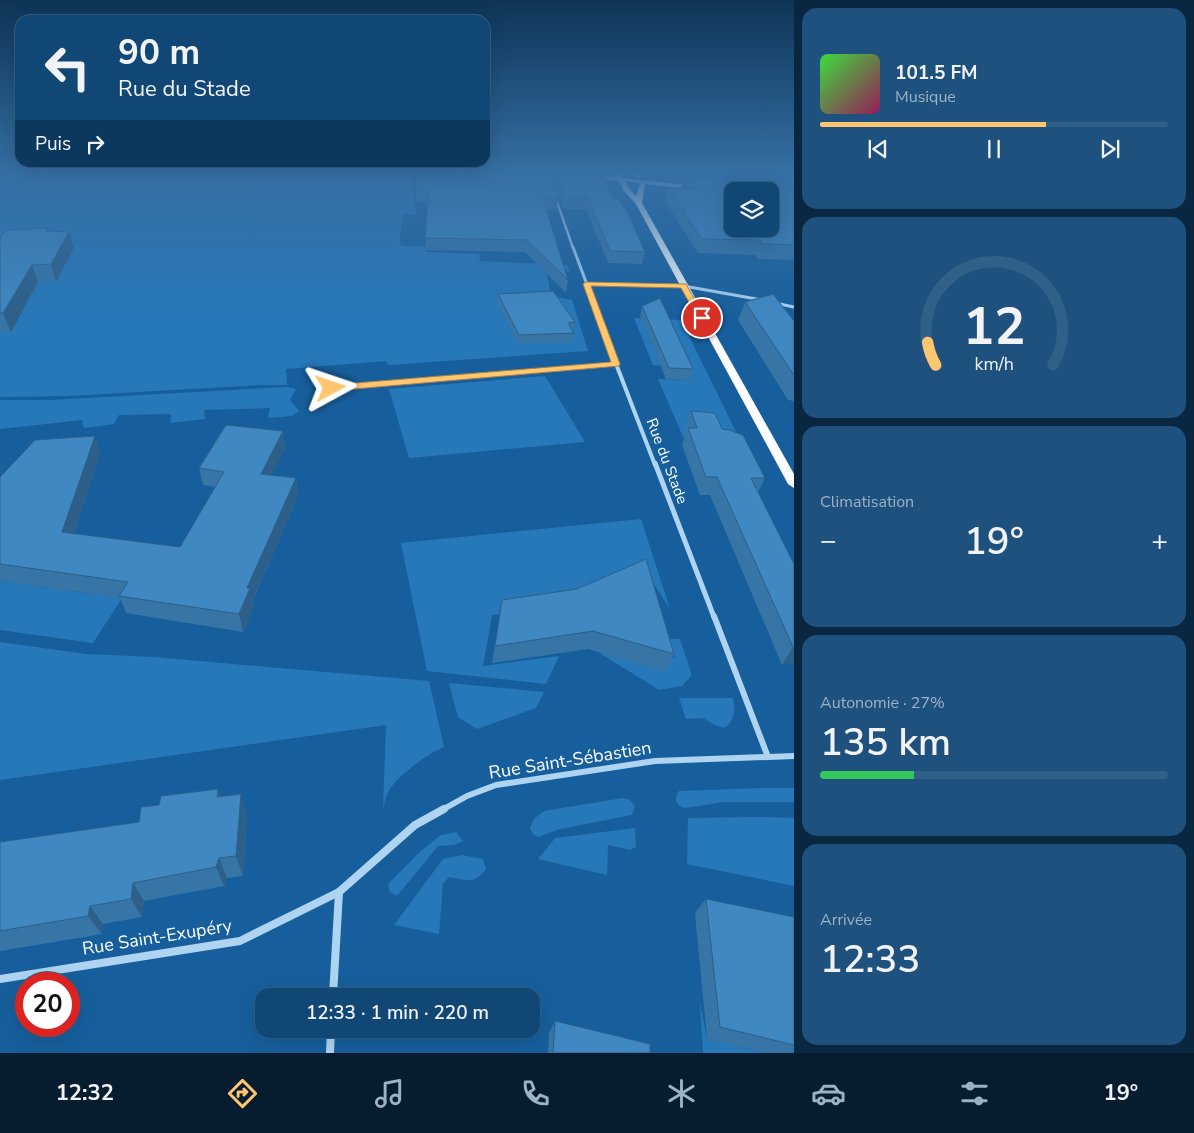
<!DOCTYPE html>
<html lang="fr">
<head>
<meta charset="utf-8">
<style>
	:root { --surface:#114775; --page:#1e517d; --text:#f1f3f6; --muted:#9cb2c5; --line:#305f87; --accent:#ffc670 }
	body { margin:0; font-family:"Nunito Sans",sans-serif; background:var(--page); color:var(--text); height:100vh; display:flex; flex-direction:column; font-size:19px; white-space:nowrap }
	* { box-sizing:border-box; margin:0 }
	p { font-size:16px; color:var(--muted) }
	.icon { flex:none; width:28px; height:28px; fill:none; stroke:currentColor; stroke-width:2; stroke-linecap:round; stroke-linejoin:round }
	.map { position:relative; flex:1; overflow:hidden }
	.details { display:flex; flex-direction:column; gap:8px; padding:8px; background:#092740; width:400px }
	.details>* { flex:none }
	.hud { position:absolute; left:15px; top:15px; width:475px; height:152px; border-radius:15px; box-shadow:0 5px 20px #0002,0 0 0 1px var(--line); background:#114775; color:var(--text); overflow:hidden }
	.fabs { position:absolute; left:724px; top:182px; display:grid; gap:10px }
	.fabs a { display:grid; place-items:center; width:55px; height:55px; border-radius:10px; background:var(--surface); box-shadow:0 5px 20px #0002,0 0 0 1px var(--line); font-size:25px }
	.speed { position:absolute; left:15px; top:972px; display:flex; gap:10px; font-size:25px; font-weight:700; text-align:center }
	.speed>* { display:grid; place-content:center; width:65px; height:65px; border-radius:50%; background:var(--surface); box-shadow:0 5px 20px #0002,0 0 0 1px var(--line); line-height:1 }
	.speed .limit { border:8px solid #d22; background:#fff; color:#111 }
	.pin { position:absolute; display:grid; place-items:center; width:42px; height:42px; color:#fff; margin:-21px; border:2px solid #fff; border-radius:50%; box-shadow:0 1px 5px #0007 }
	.me { position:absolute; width:55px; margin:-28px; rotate:85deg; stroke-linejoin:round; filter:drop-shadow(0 0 4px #0008) }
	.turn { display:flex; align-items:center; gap:18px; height:105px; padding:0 20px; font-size:22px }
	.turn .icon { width:65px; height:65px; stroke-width:2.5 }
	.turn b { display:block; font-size:35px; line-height:42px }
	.then { display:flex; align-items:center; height:48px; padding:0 20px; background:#0003; gap:10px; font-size:19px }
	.big { font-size:38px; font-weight:600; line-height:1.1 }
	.details .tile { flex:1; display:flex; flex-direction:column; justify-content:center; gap:8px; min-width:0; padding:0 18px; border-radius:15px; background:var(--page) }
	.details .dial { align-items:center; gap:0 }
	.dial svg { height:130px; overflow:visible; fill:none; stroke:var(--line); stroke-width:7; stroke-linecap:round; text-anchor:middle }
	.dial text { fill:var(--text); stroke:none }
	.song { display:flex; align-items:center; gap:15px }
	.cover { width:60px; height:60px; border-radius:8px; background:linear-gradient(135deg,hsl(120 70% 55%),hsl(330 70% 35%)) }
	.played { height:5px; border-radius:2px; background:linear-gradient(90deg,var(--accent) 65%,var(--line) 65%) }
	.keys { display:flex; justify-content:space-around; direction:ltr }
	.heat { display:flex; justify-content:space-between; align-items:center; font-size:28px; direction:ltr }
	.charge { height:8px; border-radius:4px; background:linear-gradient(90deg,#34c759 27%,var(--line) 0) }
	.trip { position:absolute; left:255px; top:988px; width:285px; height:50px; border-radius:15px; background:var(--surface); box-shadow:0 5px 20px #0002,0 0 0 1px var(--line); font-weight:600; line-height:50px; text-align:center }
	.dock { display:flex; height:80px; justify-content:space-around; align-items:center; background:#071c2f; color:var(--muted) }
	.dock .icon { width:35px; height:35px }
	.dock .on { color:var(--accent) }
	.dock b { font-size:22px; color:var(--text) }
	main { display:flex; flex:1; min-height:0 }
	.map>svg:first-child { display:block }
</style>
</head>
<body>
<main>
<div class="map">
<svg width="794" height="1053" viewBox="0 0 794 1053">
	<rect width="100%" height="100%" fill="#175f9c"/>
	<g fill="#2778b9">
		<polygon points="0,172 412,172 411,185 416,211 416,214 403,214 399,242 402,246 425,246 426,252 479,254 480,261 567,265 570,271 547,274 551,296 572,300 588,351 388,365 386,361 286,369 287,385 259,385 68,396 0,397"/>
		<polygon points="634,318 681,320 744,448 687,446 658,379 689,380 683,367 653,365"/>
		<polygon points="545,376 585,442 409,458 389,389"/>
		<polygon points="288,387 296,389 290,400 299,411 291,416 268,418 270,408 204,410 205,419 170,423 171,414 119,415 114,424 84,428 82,420 0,429 0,400 51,400"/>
		<polygon points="641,519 670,609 644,569 572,603 492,615 483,666 559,656 546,684 427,671 401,543"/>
		<polygon points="54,573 69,591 122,598 93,643 0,630 0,581 49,588"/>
		<polygon points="670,639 680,639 691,672 691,676 682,686 659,690 598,652 666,671 662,657 675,658"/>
		<path d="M 0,642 L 86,654 L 153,657 L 429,681 L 444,747 C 427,754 395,777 387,794 C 385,799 384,805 383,809 L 386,725 L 0,780 Z"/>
		<polygon points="449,683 544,692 536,708 477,729 458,717"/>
		<path d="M 679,698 L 733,698 C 736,709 734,723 724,728 L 715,725 L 703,718 L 686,719 Z"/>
		<path d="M 763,788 L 794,788 L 794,802 L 724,802 L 685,808 C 676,806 673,798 679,791 Z"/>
		<polygon points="623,798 630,800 635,806 632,815 560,829 538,837 533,834 530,828 534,819 544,811"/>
		<polygon points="758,817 794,818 794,886 687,864 688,818"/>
		<polygon points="635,828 636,847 630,850 608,845 607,875 538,859 555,838"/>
		<polygon points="456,832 463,841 454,845 438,846 397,896 390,892 388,884 421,851 441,835"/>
		<path d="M 462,855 L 483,859 L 486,869 C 474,885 466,880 449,877 L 443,884 L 439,934 L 394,925 L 443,859 Z"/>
		<polygon points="700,1003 707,1039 767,1053 703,1053"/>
	</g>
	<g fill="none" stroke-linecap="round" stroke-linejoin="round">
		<polyline stroke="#aed4f2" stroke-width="3" points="320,398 331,388 616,364"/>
		<polyline stroke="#aed4f2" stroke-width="2.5" points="556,199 573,248"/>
		<g stroke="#aed4f2" stroke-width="3">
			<polyline points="573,247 609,344"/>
			<polyline points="586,284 684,286 762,300"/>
			<polyline points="775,303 794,307"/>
		</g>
		<polyline stroke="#aed4f2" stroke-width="4" points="608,343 655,465"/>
		<polyline stroke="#aed4f2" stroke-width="5" points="655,463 714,617"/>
		<g stroke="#aed4f2" stroke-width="6">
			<polyline points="714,616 768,757"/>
			<polyline points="442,810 467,796 496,785 655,761 794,756"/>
		</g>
		<g stroke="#aed4f2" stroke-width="8">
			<polyline points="0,979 240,941 339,892 415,825 444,809"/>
			<polyline points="333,996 339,892"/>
			<polyline points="330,1053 331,1029"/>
		</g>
		<polygon fill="#ddeefc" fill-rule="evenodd" points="631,172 635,172 641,177 637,178"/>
		<path fill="#fafcff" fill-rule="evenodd" d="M 561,172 L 575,172 L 617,177 L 616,175 L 619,173 L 623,178 L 735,190 L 736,191 L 732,193 L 645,184 L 642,203 L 794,474 L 794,488 L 788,484 L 636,204 L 624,191 L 619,181 ZM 625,181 L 640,183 L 636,196 L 629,189 Z"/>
	</g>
	<g fill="#3775a7">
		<polygon points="271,172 297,172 297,173"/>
		<polygon points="417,172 558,198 557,209 546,209 568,280 566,293 525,252 425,250 428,202 416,202"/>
		<polygon points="549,172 605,172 606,182 613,199 645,252 642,264 608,263 586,209 563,209"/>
		<polygon points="661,172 794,172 794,260 758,259 755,255 698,253 665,201 668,188 681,188 683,183 672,181"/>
		<polygon points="49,231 69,232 74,248 56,282 38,282 11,332 0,332 0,238"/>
		<polygon points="498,294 575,322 573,331 574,333 572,342 518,344 497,303"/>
		<polygon points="745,302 794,321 794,401 788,400 738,320"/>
		<polygon points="642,306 693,369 690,380 666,379 640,316"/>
		<polygon points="691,411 722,429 765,478 758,492 794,564 794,663 782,665 710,495 700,495 682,445 686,433 685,429"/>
		<polygon points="283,431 285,448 271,475 296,478 298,495 253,600 254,606 243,632 126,613 120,598 0,581 0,477 100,452 74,534 180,547 215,487 203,485 199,468"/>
		<polygon points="502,600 674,654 666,672 588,649 492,663"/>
		<polygon points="218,789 220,796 247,814 243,876 227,878 224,886 144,901 142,917 103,924 102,934 0,951 0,842 139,822"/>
		<polygon points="706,899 794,917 794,1053 767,1053 707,1039 695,913"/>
		<polygon points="555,1021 650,1053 548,1053 549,1033"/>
	</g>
	<g fill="#2d5f88">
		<polygon points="69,232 74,248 56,282 51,264"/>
		<polygon points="32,265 38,282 11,332 3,313"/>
		<polygon points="283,431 285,448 263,491 261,474"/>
		<polygon points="95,436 100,452 69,550 62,532"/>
		<polygon points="296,478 298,495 253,599 254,606 243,632 239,614 247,588"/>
		<polygon points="793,647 794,647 794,663 782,665"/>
		<polygon points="218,789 225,809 217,797"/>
		<polygon points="241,794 247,814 243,876 236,856"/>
		<polygon points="219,858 227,878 224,886 216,867"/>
		<polygon points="133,883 144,901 142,917 131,899"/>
		<polygon points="90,906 103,924 102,934 88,916"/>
	</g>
	<g fill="#4088c2" stroke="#2d5f88" fill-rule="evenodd">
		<polygon points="417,172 549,172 558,198 543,198 568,280 527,240 425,238 429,191 416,191"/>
		<polygon points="554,172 605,172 606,182 613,199 618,199 628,213 645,252 610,251 588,198 565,198"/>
		<path d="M 699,172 L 794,172 L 794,182 L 775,179 L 772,185 L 774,187 L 794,189 L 794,245 L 763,244 L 760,240 L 702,239 L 668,188 L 698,189 L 684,177 L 736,182 L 741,180 L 741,177 ZM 732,191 L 770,191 L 770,229 L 732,229 Z"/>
		<polygon points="48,228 47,231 69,232 51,264 32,265 3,313 0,313 0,238 6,230"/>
		<polygon points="553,291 575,322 568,323 574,333 519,335 498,294"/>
		<polygon points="773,294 794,321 794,375 745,302"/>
		<polygon points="660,298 693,369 669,368 642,306"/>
		<polygon points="691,411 715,413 722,429 729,430 743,435 765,478 751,478 794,564 794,647 793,647 717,477 706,477 688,428 697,428"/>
		<polygon points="226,425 283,431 261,474 296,478 247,588 250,588 239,614 119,596 128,582 0,564 0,477 35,440 95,436 62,532 180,547 224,472 199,468"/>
		<polygon points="646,559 674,654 593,631 495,646 502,600 577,589"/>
		<polygon points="218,789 217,797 241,794 236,856 219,858 216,867 133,883 131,899 90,906 88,916 0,931 0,842 139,822 141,807 159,805 161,796"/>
		<polygon points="706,899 794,917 794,1045 720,1027"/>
		<polygon points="555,1021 650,1044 650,1053 553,1053"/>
	</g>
	<linearGradient id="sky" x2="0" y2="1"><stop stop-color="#0d3456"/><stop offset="0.54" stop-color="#366fa4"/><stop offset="1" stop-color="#366fa4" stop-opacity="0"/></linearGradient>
	<rect width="794" height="319" fill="url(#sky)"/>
	<polygon fill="#ffc670" stroke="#a68149" points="586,282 686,284 705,318 699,320 681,288 591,286 620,364 619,366 331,391 326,388 331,385 611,362 583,284"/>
	<g text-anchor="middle" stroke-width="5" stroke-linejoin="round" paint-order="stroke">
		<g font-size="15" fill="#fff" stroke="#175f9c">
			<text transform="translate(667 461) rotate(69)" y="5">Rue du Stade</text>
		</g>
		<g font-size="18" fill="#fff" stroke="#175f9c">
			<text transform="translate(570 760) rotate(-9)" y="6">Rue Saint-Sébastien</text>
			<text transform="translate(157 937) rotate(-9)" y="6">Rue Saint-Exupéry</text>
		</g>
	</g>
</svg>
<div class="fabs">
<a><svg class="icon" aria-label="layers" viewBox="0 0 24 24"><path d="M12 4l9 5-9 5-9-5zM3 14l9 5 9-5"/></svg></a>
</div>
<div class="speed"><div class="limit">20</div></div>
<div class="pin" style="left:702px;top:318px;background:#d93025"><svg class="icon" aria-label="arrive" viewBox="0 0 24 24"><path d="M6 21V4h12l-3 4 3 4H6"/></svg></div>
<svg class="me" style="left:331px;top:388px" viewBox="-20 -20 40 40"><path d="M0-17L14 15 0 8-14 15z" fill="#ffc670" stroke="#fff" stroke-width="4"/></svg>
<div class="trip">12:33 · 1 min · 220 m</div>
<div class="hud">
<div class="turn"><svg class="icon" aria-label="left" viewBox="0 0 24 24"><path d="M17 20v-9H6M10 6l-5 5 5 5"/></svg><div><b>90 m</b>Rue du Stade</div></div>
<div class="then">Puis<svg class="icon" aria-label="right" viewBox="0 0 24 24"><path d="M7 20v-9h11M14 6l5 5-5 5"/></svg></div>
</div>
</div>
<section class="details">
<div class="tile">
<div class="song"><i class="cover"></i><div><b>101.5 FM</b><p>Musique</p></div></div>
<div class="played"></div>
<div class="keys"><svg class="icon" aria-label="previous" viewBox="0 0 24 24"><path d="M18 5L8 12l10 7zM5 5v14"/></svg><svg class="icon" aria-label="pause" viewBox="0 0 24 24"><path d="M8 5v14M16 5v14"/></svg><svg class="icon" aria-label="next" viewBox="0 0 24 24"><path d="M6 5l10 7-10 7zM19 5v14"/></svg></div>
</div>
<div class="tile dial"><svg viewBox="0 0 100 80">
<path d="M14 69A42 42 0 1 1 86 69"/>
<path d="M14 69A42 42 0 0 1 9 55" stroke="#ffc670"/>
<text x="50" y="56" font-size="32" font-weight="700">12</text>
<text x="50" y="72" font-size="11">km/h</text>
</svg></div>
<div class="tile"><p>Climatisation</p>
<div class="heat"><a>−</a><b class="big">19°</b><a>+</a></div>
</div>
<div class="tile"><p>Autonomie · 27%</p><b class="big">135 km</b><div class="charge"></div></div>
<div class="tile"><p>Arrivée</p><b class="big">12:33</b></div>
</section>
</main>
<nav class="dock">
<b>12:32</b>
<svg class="icon on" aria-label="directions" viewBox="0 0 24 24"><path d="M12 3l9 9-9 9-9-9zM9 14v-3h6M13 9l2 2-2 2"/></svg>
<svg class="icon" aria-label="music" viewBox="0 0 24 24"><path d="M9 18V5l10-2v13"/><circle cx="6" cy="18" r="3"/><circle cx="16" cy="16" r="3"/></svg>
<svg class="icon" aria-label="phone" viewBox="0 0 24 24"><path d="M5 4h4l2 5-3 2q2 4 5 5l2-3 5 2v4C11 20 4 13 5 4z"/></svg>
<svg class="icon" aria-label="climate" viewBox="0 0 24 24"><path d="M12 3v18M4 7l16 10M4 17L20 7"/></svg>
<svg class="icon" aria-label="car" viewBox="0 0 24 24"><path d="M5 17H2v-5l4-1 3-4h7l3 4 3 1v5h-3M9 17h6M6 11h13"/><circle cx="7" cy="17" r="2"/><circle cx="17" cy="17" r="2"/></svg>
<svg class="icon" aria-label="filters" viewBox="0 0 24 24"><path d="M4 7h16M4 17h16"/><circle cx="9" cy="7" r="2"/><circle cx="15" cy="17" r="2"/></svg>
<b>19°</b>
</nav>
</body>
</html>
